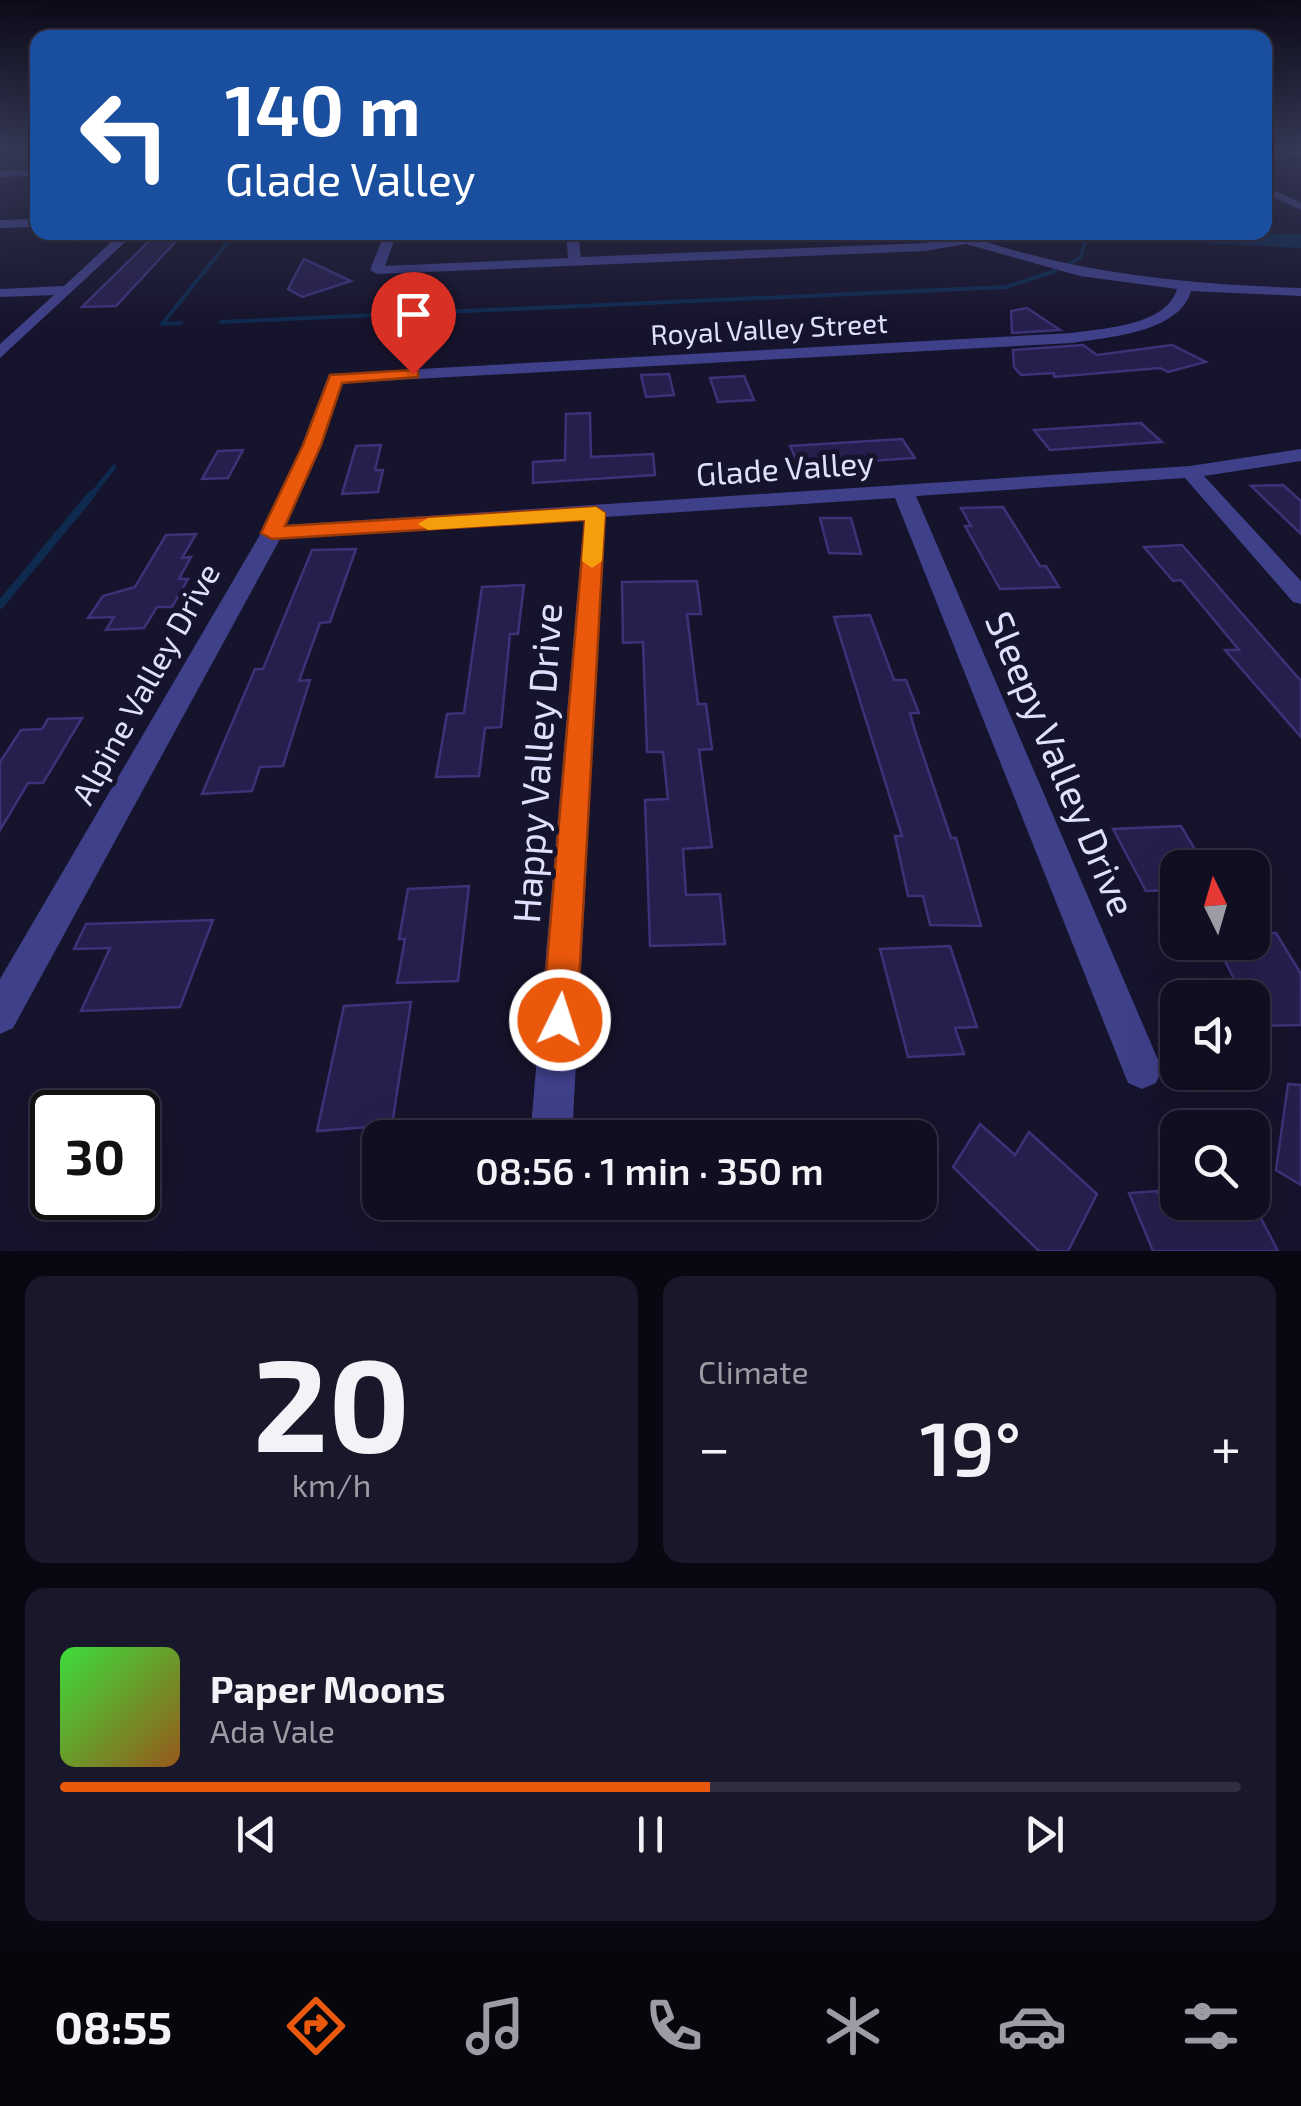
<!DOCTYPE html>
<html lang="en">
<head>
<meta charset="utf-8">
<style>
	:root { --surface:#100e21; --page:#19172a; --text:#f1f3f6; --muted:#9c9ca5; --line:#302e3f; --accent:#ea580c }
	body { margin:0; font-family:"Exo 2",sans-serif; background:var(--page); color:var(--text); height:100vh; display:flex; flex-direction:column; font-size:38px; white-space:nowrap }
	* { box-sizing:border-box; margin:0 }
	p { font-size:32px; color:var(--muted) }
	.icon { flex:none; width:55px; height:55px; fill:none; stroke:currentColor; stroke-width:2; stroke-linecap:round; stroke-linejoin:round }
	.map { position:relative; height:1251px; overflow:hidden }
	.panel { display:flex; flex-direction:column; gap:25px; padding:25px; background:#090812; flex:1 }
	.panel>* { flex:none }
	.hud { position:absolute; left:30px; top:30px; width:1242px; height:210px; border-radius:20px; box-shadow:0 10px 40px #0002,0 0 0 2px var(--line); background:#1a4fa0; color:#fff; overflow:hidden }
	.needle { width:65px; rotate:355deg }
	.buttons { position:absolute; left:1160px; top:850px; display:grid; gap:20px }
	.buttons a { display:grid; place-items:center; width:110px; height:110px; border-radius:20px; background:var(--surface); box-shadow:0 10px 40px #0002,0 0 0 2px var(--line); font-size:50px }
	.speed { position:absolute; left:30px; top:1090px; display:flex; gap:20px; font-size:50px; font-weight:700; text-align:center }
	.speed>* { display:grid; place-content:center; width:130px; height:130px; border-radius:50%; background:var(--surface); box-shadow:0 10px 40px #0002,0 0 0 2px var(--line); line-height:1 }
	.speed .limit { border:5px solid #111; border-radius:15px; background:#fff; color:#111 }
	.pin { position:absolute; display:grid; place-items:center; width:85px; height:85px; color:#fff; margin:-102px -42px; border-radius:50% 50% 50% 0; rotate:-45deg; box-shadow:0 0 10px #0007 }
	.pin .icon { rotate:45deg }
	.me { position:absolute; width:110px; margin:-55px; rotate:4deg; stroke-linejoin:round; filter:drop-shadow(0 0 8px #0008) }
	.turn { display:flex; align-items:center; gap:35px; height:210px; padding:0 30px; font-size:45px }
	.turn .icon { width:130px; height:130px; stroke-width:2.5 }
	.turn b { display:block; font-size:70px; line-height:85px }
	.big { font-size:75px; font-weight:600; line-height:1.1 }
	.panel .tile { flex:1; display:flex; flex-direction:column; justify-content:center; gap:15px; min-width:0; padding:0 35px; border-radius:20px; background:var(--page) }
	.panel .dial { align-items:center; gap:0 }
	.dial b { font-size:130px; line-height:1 }
	.song { display:flex; align-items:center; gap:30px }
	.cover { width:120px; height:120px; border-radius:15px; background:linear-gradient(135deg,hsl(120 70% 55%),hsl(30 70% 35%)) }
	.played { height:10px; border-radius:5px; background:linear-gradient(90deg,var(--accent) 55%,var(--line) 55%) }
	.keys { display:flex; justify-content:space-around; direction:ltr }
	.heat { display:flex; justify-content:space-between; align-items:center; font-size:55px; direction:ltr }
	.panel .tiles { flex:1; display:grid; gap:25px; grid-template-columns:1fr 1fr }
	.tile:last-child { grid-column:span 2 }
	.trip { position:absolute; left:362px; top:1120px; width:575px; height:100px; border-radius:20px; background:var(--surface); box-shadow:0 10px 40px #0002,0 0 0 2px var(--line); font-weight:600; line-height:100px; text-align:center }
	.menu { display:flex; height:160px; justify-content:space-around; align-items:center; background:#06060d; color:var(--muted) }
	.menu .icon { width:70px; height:70px }
	.menu .on { color:var(--accent) }
	.menu b { font-size:45px; color:var(--text) }
	.map>svg:first-child { display:block }
</style>
</head>
<body>
<div class="map">
<svg width="1301" height="1251" viewBox="0 0 1301 1251">
	<rect width="100%" height="100%" fill="#16132c"/>
	<g fill="none" stroke-linecap="round" stroke-linejoin="round">
		<g stroke="#0f2a4f" stroke-width="4">
			<polyline points="1066,265 1080,258 1089,232"/>
			<polyline points="221,322 1006,287 1055,271"/>
			<polyline points="181,323 162,324 236,232"/>
		</g>
		<polyline stroke="#0f2a4f" stroke-width="5" points="90,497 114,467"/>
		<polyline stroke="#0f2a4f" stroke-width="8" points="0,605 92,494"/>
		<polygon fill="#0f2a4f" fill-rule="evenodd" points="1111,232 1301,234 1301,248 1122,239"/>
	</g>
	<g fill="#261f4d" stroke="#3c3278" stroke-width="2.5">
		<polygon points="179,238 116,306 82,307 151,239"/>
		<polygon points="304,259 351,281 302,297 288,289"/>
		<polygon points="1027,308 1060,330 1012,333 1011,311"/>
		<polygon points="1083,345 1097,355 1172,345 1206,362 1168,372 1160,368 1054,377 1054,373 1021,375 1014,367 1013,350"/>
		<polygon points="669,374 674,395 646,397 641,375"/>
		<polygon points="744,376 754,400 718,402 710,378"/>
		<polygon points="590,413 591,457 653,454 655,475 533,483 533,462 565,460 566,414"/>
		<polygon points="1141,423 1162,442 1050,450 1034,430"/>
		<polygon points="902,439 915,458 799,466 790,446"/>
		<polygon points="381,445 375,470 383,470 378,492 342,494 356,446"/>
		<polygon points="243,450 228,478 202,479 218,451"/>
		<polygon points="1283,485 1301,501 1301,534 1251,486"/>
		<polygon points="1003,507 1040,566 1046,566 1059,587 1000,589 965,526 971,526 961,508"/>
		<polygon points="820,518 851,518 861,554 829,553"/>
		<polygon points="196,534 182,558 191,557 179,579 188,579 172,607 157,607 144,628 106,630 114,617 88,618 103,596 135,587 166,535"/>
		<polygon points="1182,545 1301,681 1301,737 1225,650 1239,650 1181,580 1173,581 1144,547"/>
		<polygon points="356,549 330,622 320,623 299,681 310,680 283,766 260,767 252,791 202,794 255,669 263,669 312,550"/>
		<polygon points="697,581 701,614 687,614 698,704 706,704 712,749 699,750 712,847 683,849 686,895 720,894 725,944 650,946 645,800 668,799 663,752 647,752 643,642 623,643 622,582"/>
		<polygon points="524,585 518,634 510,634 501,727 485,728 479,776 436,777 447,714 464,713 482,587"/>
		<polygon points="870,615 894,680 906,680 919,713 910,713 916,734 951,838 956,838 981,926 930,925 923,896 908,896 895,836 902,836 834,617"/>
		<polygon points="82,718 43,783 28,783 0,830 0,762 21,730 42,729 48,719"/>
		<polygon points="1181,826 1206,868 1178,868 1178,890 1146,891 1113,829"/>
		<polygon points="469,886 458,981 397,983 405,939 399,939 408,889"/>
		<polygon points="213,920 180,1007 81,1011 110,948 74,949 86,924"/>
		<polygon points="1276,933 1301,974 1301,1025 1259,1026 1252,1014 1252,998 1244,998 1215,942 1252,942 1252,934"/>
		<polygon points="950,946 977,1027 955,1028 964,1054 908,1057 880,949"/>
		<polygon points="411,1002 392,1125 317,1131 344,1006"/>
		<polygon points="1288,1084 1301,1085 1301,1185 1276,1170"/>
		<polygon points="980,1124 1015,1155 1029,1132 1097,1194 1068,1251 1039,1251 953,1167"/>
		<polygon points="1157,1191 1168,1216 1255,1207 1278,1251 1153,1251 1129,1193"/>
	</g>
	<g fill="none" stroke-linecap="round" stroke-linejoin="round">
		<g fill="#3f408a" fill-rule="evenodd">
			<rect x="1265" y="150" width="36" height="4"/>
			<polygon points="38,170 38,176 0,177 0,171"/>
			<polygon points="1265,186 1301,203 1301,210 1265,193"/>
			<polygon points="38,219 38,227 0,228 0,220"/>
			<polygon points="122,232 136,232 0,358 0,344 54,295 0,297 0,289 64,286"/>
			<path d="M 385,232 L 397,232 L 385,266 L 568,258 L 566,232 L 578,232 L 581,257 L 925,243 L 952,239 L 949,232 L 958,232 C 1069,273 1183,284 1301,288 L 1301,296 L 1191,291 C 1179,333 1108,337 1072,343 L 342,383 L 322,445 L 286,525 L 1190,466 L 1301,449 L 1301,461 L 1204,476 L 1301,581 L 1301,604 L 1293,602 L 1185,478 L 916,496 L 1162,1069 L 1156,1083 L 1142,1089 L 1128,1083 L 895,498 L 605,517 L 572,1138 L 530,1138 L 584,519 L 280,539 L 13,1028 L 0,1034 L 0,979 L 261,533 L 302,445 L 329,374 L 1072,333 C 1104,328 1166,326 1177,289 L 1080,276 L 966,244 L 925,251 L 377,274 L 370,270 Z"/>
		</g>
	</g>
	<linearGradient id="sky" x2="0" y2="1"><stop stop-color="#0c0a18"/><stop offset="0.46" stop-color="#363956"/><stop offset="1" stop-color="#363956" stop-opacity="0"/></linearGradient>
	<rect width="1301" height="325" fill="url(#sky)"/>
	<polygon fill="#ea580c" stroke="#983908" stroke-width="2.5" points="413,370 418,371 418,377 342,383 321,445 285,526 596,507 605,513 577,1020 572,1033 560,1038 547,1033 542,1020 585,520 272,539 261,533 303,445 330,375"/>
	<polygon fill="#f59e0b" points="596,507 605,513 602,561 592,568 582,561 585,520 428,530 418,524 428,518"/>
	<g text-anchor="middle" stroke-width="10" stroke-linejoin="round" paint-order="stroke">
		<g font-size="28" fill="#e1dffe" stroke="#16132c">
			<text transform="translate(769 329) rotate(-3)" y="10">Royal Valley Street</text>
		</g>
		<g font-size="32" fill="#e1dffe" stroke="#16132c">
			<text transform="translate(785 469) rotate(-4)" y="11">Glade Valley</text>
			<text transform="translate(146 684) rotate(-61)" y="11">Alpine Valley Drive</text>
		</g>
		<g font-size="38" fill="#e1dffe" stroke="#16132c">
			<text transform="translate(538 763) rotate(-86)" y="13">Happy Valley Drive</text>
			<text transform="translate(1060 764) rotate(67)" y="13">Sleepy Valley Drive</text>
		</g>
	</g>
</svg>
<div class="buttons">
<a><svg class="needle" viewBox="-14 -14 28 28"><path d="M0-13l5 13h-10z" fill="#e53935"/><path d="M0 13l5-13h-10z" fill="#9c9ca5"/></svg></a>
<a><svg class="icon" aria-label="sound" viewBox="0 0 24 24"><path d="M4 9h4l5-4v14l-5-4H4zM17 9q2 3 0 6"/></svg></a>
<a><svg class="icon" aria-label="search" viewBox="0 0 24 24"><circle cx="10" cy="10" r="6"/><path d="M15 15l6 6"/></svg></a>
</div>
<div class="speed"><div class="limit">30</div></div>
<div class="pin" style="left:413px;top:374px;background:#d93025"><svg class="icon" aria-label="arrive" viewBox="0 0 24 24"><path d="M6 21V4h12l-3 4 3 4H6"/></svg></div>
<svg class="me" style="left:560px;top:1020px" viewBox="-20 -20 40 40"><circle r="17" fill="#ea580c" stroke="#fff" stroke-width="3"/><path d="M0-11L8 9 0 5-8 9z" fill="#fff"/></svg>
<div class="trip">08:56 · 1 min · 350 m</div>
<div class="hud">
<div class="turn"><svg class="icon" aria-label="left" viewBox="0 0 24 24"><path d="M17 20v-9H6M10 6l-5 5 5 5"/></svg><div><b>140 m</b>Glade Valley</div></div>
</div>
</div>
<section class="panel">
<div class="tiles">
<div class="tile dial"><b>20</b><p>km/h</p></div>
<div class="tile"><p>Climate</p>
<div class="heat"><a>−</a><b class="big">19°</b><a>+</a></div>
</div>
<div class="tile">
<div class="song"><i class="cover"></i><div><b>Paper Moons</b><p>Ada Vale</p></div></div>
<div class="played"></div>
<div class="keys"><svg class="icon" aria-label="previous" viewBox="0 0 24 24"><path d="M18 5L8 12l10 7zM5 5v14"/></svg><svg class="icon" aria-label="pause" viewBox="0 0 24 24"><path d="M8 5v14M16 5v14"/></svg><svg class="icon" aria-label="next" viewBox="0 0 24 24"><path d="M6 5l10 7-10 7zM19 5v14"/></svg></div>
</div>
</div>
</section>
<nav class="menu">
<b>08:55</b>
<svg class="icon on" aria-label="directions" viewBox="0 0 24 24"><path d="M12 3l9 9-9 9-9-9zM9 14v-3h6M13 9l2 2-2 2"/></svg>
<svg class="icon" aria-label="music" viewBox="0 0 24 24"><path d="M9 18V5l10-2v13"/><circle cx="6" cy="18" r="3"/><circle cx="16" cy="16" r="3"/></svg>
<svg class="icon" aria-label="phone" viewBox="0 0 24 24"><path d="M5 4h4l2 5-3 2q2 4 5 5l2-3 5 2v4C11 20 4 13 5 4z"/></svg>
<svg class="icon" aria-label="climate" viewBox="0 0 24 24"><path d="M12 3v18M4 7l16 10M4 17L20 7"/></svg>
<svg class="icon" aria-label="car" viewBox="0 0 24 24"><path d="M5 17H2v-5l4-1 3-4h7l3 4 3 1v5h-3M9 17h6M6 11h13"/><circle cx="7" cy="17" r="2"/><circle cx="17" cy="17" r="2"/></svg>
<svg class="icon" aria-label="filters" viewBox="0 0 24 24"><path d="M4 7h16M4 17h16"/><circle cx="9" cy="7" r="2"/><circle cx="15" cy="17" r="2"/></svg>
</nav>
</body>
</html>
